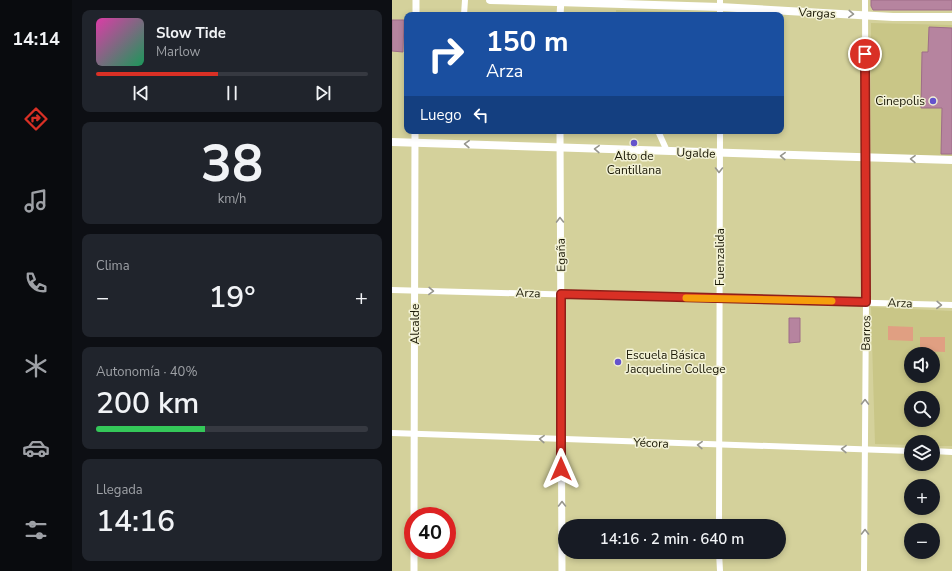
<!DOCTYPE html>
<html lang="es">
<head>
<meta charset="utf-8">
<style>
	:root { --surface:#171b24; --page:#20242c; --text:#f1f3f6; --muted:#9ea1a6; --line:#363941; --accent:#d93025 }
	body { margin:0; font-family:"Nunito Sans",sans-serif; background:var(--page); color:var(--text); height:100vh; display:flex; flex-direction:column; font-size:15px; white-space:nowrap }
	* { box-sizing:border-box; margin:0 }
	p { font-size:13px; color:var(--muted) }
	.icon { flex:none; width:22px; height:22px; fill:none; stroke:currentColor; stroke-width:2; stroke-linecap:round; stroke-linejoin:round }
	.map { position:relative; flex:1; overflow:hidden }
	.panel { display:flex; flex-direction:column; gap:10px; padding:10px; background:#0d0f14; width:320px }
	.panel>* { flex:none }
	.banner { position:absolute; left:12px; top:12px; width:380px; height:122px; border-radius:8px; box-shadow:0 2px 6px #0003; background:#1a4fa0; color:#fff; overflow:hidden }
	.tools { position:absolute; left:512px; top:347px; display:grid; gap:8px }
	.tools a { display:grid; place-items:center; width:36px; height:36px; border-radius:50%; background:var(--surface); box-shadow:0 2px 6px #0003; font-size:20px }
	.speed { position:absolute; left:12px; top:507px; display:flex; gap:8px; font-size:20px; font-weight:700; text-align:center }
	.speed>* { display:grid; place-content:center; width:52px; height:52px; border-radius:50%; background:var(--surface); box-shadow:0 2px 6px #0003; line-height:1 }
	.speed .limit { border:6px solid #d22; background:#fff; color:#111 }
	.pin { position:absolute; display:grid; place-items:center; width:34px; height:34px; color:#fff; margin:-17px; border:2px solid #fff; border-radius:50%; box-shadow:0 1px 4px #0007 }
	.me { position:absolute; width:44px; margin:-22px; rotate:0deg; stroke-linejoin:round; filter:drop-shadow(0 0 3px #0008) }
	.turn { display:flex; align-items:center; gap:14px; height:84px; padding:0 16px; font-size:18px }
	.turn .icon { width:52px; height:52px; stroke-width:2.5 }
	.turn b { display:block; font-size:28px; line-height:34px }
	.then { display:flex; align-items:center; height:38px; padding:0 16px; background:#0003; gap:8px; font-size:15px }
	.big { font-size:30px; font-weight:600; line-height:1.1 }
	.panel .card { flex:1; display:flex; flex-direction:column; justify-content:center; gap:6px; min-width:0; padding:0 14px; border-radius:8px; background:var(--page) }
	.panel .dial { align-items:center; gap:0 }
	.dial b { font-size:52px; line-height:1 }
	.song { display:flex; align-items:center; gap:12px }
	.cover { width:48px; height:48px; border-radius:6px; background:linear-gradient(135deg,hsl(320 70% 55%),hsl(150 70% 35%)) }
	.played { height:4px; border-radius:2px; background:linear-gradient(90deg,var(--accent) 45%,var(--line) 45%) }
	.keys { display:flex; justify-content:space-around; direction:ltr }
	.heat { display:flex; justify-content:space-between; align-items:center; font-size:22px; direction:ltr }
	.charge { height:6px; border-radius:3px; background:linear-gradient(90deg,#34c759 40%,var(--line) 0) }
	.trip { position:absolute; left:166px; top:519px; width:228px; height:40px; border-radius:20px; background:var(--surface); box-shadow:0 2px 6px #0003; font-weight:600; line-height:40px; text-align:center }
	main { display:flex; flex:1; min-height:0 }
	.tab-bar { display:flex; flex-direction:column; width:72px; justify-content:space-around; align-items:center; background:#090b0e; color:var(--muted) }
	.tab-bar .icon { width:28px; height:28px }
	.tab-bar .active { color:var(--accent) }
	.tab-bar b { font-size:18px; color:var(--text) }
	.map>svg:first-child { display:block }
</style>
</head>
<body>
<main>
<nav class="tab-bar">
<b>14:14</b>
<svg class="icon active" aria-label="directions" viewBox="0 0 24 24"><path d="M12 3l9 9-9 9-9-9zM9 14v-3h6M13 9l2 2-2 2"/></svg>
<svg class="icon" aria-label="music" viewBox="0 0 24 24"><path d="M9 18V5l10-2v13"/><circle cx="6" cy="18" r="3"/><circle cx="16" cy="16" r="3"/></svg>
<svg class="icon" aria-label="phone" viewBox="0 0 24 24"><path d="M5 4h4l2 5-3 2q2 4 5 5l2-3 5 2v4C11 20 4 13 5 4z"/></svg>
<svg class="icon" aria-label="climate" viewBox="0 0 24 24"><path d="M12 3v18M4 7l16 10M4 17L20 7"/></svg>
<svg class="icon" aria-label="car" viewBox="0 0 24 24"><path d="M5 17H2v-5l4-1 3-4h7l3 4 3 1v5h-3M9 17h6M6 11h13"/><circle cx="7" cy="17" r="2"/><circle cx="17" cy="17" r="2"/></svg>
<svg class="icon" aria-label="filters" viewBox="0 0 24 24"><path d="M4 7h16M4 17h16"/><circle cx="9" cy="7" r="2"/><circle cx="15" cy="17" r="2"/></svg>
</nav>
<section class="panel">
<div class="card">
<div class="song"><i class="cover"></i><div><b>Slow Tide</b><p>Marlow</p></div></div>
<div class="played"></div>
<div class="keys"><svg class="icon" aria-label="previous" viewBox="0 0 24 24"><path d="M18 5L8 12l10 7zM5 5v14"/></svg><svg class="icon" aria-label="pause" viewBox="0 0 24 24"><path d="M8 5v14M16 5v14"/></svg><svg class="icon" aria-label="next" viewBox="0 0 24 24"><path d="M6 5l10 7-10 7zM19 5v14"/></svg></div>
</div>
<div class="card dial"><b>38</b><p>km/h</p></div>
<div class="card"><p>Clima</p>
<div class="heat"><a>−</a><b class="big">19°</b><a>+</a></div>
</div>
<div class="card"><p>Autonomía · 40%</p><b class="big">200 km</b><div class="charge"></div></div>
<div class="card"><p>Llegada</p><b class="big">14:16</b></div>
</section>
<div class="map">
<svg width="560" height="571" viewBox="0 0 560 571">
	<rect width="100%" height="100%" fill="#d4d19b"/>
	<g fill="#c9c687" fill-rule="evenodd">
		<polygon points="224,10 321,13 321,15 224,15"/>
		<polygon points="479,23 560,25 560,156 479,154"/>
		<path d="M 479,307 L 560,311 L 560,446 L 541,446 L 541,442 L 519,442 L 519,445 L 483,444 ZM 519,354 L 541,354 L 541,376 L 519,376 ZM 519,398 L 541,398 L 541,420 L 519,420 Z"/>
	</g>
	<g fill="#e09f82">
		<polygon points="496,326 521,327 521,341 496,340"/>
		<polygon points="528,337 553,337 553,352 528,351"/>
	</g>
	<g fill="#b6849f" stroke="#9e6d88">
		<polygon points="479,0 560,0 560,10 481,10 479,6"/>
		<polygon points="0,20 12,20 11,52 0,51"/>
		<polygon points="537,27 560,28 560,154 549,154 550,108 529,108 530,52 536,52"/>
		<polygon points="397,318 408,318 408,342 397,343"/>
	</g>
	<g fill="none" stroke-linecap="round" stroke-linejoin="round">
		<g stroke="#fff" stroke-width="6">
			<polyline points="72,15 73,0"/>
			<polyline points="328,15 328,0"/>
			<polyline points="266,131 275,151"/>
			<polyline points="0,290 560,305"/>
			<polyline points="0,433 519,451"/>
			<polyline points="541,451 560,452"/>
			<polyline points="327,526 328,131"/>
			<polyline points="327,552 328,571"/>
			<polyline points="472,571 474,302 473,0"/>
		</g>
		<g stroke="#fff" stroke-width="7">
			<polyline points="24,15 24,0"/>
			<polyline points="168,15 169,0"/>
			<polyline points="168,131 170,571"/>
			<polyline points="22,516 23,131"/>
			<polyline points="22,571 22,550"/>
		</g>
		<g stroke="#fff" stroke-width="8">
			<polyline points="98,0 328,7 501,17 560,17"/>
			<polyline points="0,142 560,160"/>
		</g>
	</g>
	<defs><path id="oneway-chevron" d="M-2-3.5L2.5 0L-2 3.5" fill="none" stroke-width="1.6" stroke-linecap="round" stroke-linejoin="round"/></defs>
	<g stroke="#97968e">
		<use href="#oneway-chevron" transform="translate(459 14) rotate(3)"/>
		<use href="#oneway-chevron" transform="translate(75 144) rotate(-178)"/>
		<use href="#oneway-chevron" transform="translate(205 149) rotate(-178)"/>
		<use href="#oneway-chevron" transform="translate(391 156) rotate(-178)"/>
		<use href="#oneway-chevron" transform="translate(521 159) rotate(-179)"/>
		<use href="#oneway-chevron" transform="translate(327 170) rotate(90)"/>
		<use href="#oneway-chevron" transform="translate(168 220) rotate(-91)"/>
		<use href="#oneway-chevron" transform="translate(39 291) rotate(2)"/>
		<use href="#oneway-chevron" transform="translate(547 305) rotate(2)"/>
		<use href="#oneway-chevron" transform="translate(473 402) rotate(-89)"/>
		<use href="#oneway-chevron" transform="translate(150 439) rotate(-178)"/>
		<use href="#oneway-chevron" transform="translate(308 445) rotate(-178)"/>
		<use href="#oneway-chevron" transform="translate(452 449) rotate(-179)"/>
		<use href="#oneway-chevron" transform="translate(170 504) rotate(-90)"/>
		<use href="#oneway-chevron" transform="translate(473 532) rotate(-90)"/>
	</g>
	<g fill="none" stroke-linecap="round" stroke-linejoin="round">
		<g stroke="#8d1f18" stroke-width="10">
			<polyline id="route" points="169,469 169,294 474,302 473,54"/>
		</g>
		<use href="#route" stroke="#d93025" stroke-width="7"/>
		<polyline stroke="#f59e0b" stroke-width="7" points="294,298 440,301"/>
	</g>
	<g fill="#6553cc" stroke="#f2f1d5" stroke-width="1.5">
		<circle cx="541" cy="101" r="4"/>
		<circle cx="242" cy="143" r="4"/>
		<circle cx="226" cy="362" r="4"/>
	</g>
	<g text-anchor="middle" stroke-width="3" stroke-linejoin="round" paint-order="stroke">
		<g font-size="12" fill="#181603" stroke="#f2f1d5">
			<text transform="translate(425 13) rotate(3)" y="4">Vargas</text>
			<text transform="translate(304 153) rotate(2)" y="4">Ugalde</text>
			<text transform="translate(169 255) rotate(-91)" y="4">Egaña</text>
			<text transform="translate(328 257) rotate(-90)" y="4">Fuenzalida</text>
			<text transform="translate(136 293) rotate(2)" y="4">Arza</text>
			<text transform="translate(508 303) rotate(2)" y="4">Arza</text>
			<text transform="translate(23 324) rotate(-90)" y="4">Alcalde</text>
			<text transform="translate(474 333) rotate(-89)" y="4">Barros</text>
			<text transform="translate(259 443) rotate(2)" y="4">Yécora</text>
		</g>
		<g font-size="12" fill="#181603" stroke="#f2f1d5" text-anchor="end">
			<text x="533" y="105">Cinepolis</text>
			<text x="242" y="160" text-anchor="middle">Alto de<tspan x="242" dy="14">Cantillana</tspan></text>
			<text x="234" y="359" text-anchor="start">Escuela Básica<tspan x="234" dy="14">Jacqueline College</tspan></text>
		</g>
	</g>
</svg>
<div class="tools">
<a><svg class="icon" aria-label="sound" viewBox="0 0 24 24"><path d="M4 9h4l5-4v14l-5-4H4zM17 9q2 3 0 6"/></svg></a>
<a><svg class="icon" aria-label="search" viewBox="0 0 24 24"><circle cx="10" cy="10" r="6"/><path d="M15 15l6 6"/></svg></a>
<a><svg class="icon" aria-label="layers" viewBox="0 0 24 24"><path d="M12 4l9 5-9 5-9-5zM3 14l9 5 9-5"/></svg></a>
<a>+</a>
<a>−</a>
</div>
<div class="speed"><div class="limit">40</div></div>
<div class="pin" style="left:473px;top:54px;background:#d93025"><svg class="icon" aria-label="arrive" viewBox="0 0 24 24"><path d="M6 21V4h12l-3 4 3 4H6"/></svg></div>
<svg class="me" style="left:169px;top:469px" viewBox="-20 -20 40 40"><path d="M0-17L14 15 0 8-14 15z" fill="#d93025" stroke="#fff" stroke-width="4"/></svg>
<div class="trip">14:16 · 2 min · 640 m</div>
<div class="banner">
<div class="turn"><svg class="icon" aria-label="right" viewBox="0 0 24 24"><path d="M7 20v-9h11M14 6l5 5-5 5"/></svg><div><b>150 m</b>Arza</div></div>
<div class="then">Luego<svg class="icon" aria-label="left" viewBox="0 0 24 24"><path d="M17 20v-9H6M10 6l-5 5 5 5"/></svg></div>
</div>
</div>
</main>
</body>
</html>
